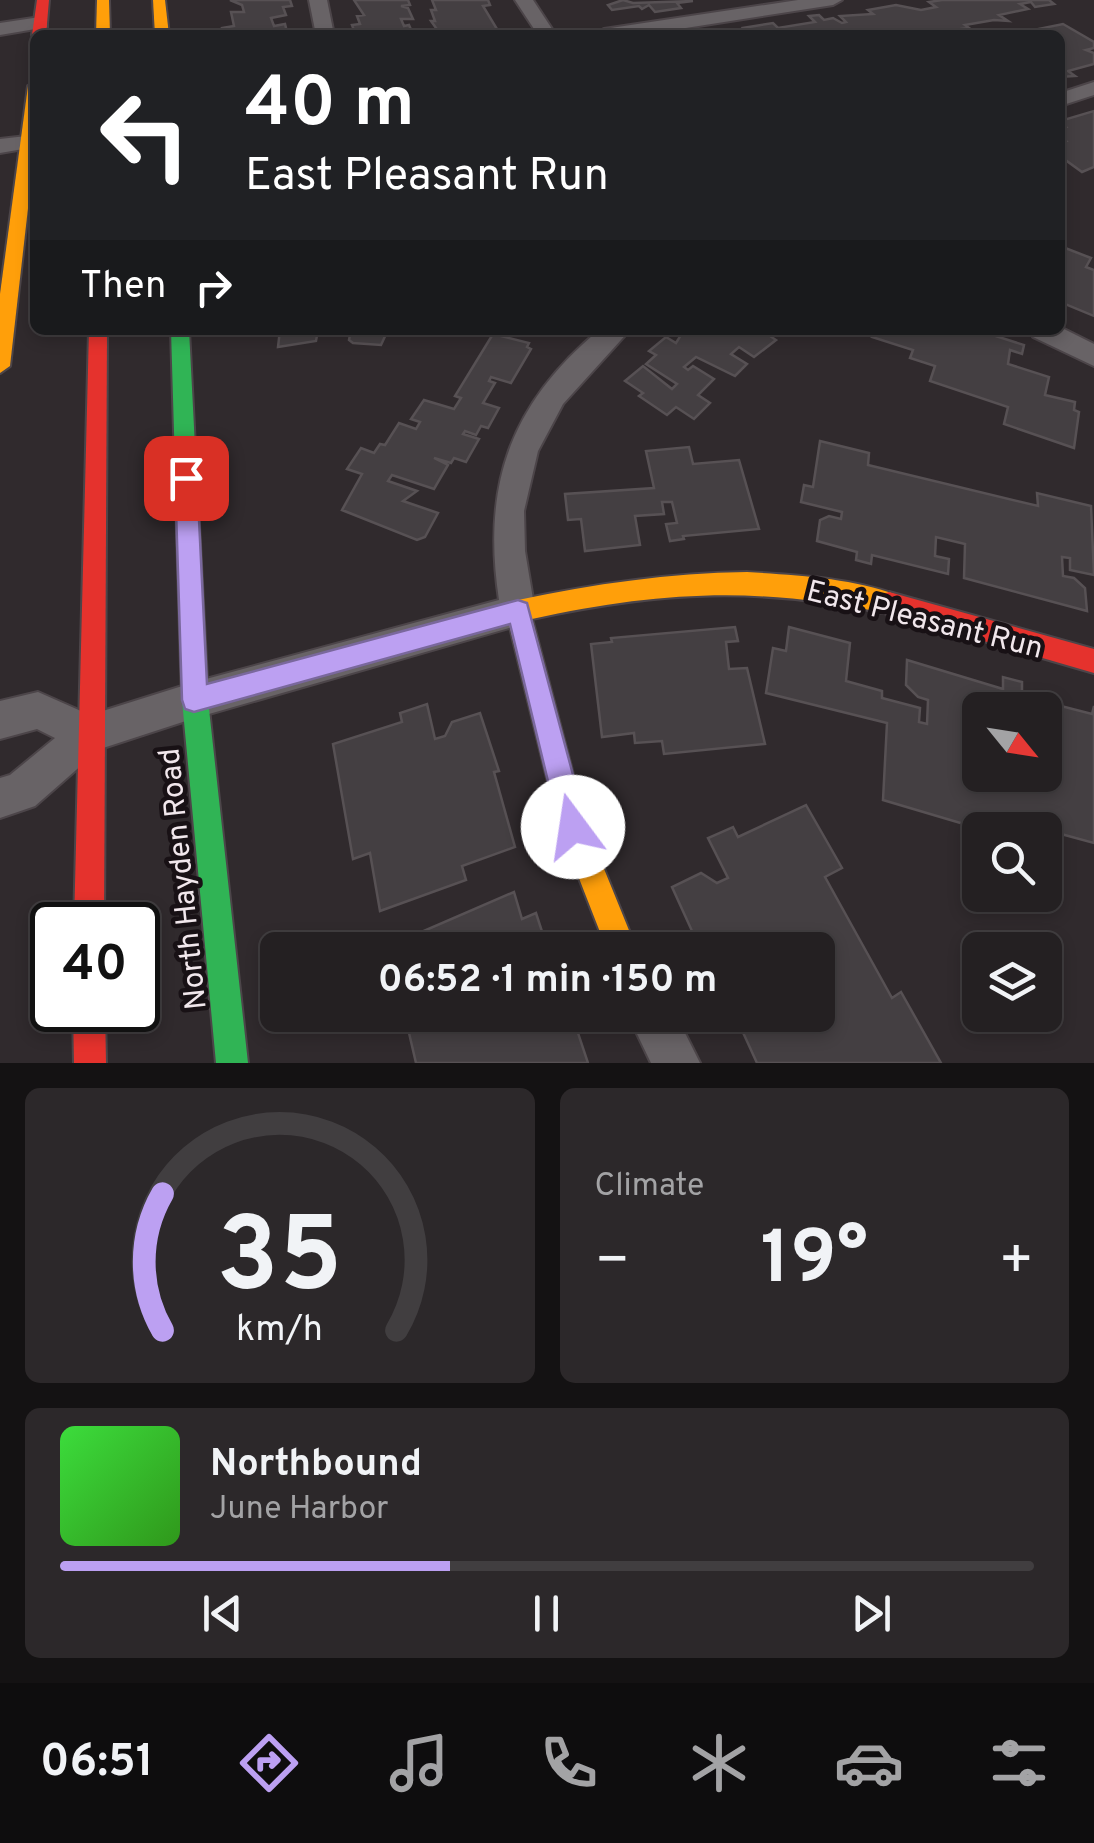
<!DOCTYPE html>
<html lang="en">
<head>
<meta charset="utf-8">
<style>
	:root { --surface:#242022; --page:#2c282a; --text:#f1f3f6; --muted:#a3a3a5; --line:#413e40; --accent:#bca0f2 }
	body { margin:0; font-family:Overpass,sans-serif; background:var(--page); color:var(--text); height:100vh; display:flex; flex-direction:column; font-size:38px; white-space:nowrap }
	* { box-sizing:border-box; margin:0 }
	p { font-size:32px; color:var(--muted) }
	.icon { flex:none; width:55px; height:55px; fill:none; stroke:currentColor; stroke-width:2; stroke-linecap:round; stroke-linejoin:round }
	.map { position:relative; height:1063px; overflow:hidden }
	.side { display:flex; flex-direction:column; gap:25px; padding:25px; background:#141213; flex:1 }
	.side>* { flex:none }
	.guide { position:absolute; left:30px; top:30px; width:1035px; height:305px; border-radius:15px; box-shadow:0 5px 15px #0003,0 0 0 2px var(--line); background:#202124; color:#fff; overflow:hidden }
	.needle { width:65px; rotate:120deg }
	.controls { position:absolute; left:962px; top:692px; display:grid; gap:20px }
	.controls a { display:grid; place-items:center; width:100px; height:100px; border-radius:15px; background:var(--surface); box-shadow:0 5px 15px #0003,0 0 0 2px var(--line); font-size:50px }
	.speed { position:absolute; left:30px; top:902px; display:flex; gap:20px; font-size:50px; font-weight:700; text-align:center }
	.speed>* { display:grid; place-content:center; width:130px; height:130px; border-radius:50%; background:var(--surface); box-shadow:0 5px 15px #0003,0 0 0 2px var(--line); line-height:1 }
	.speed .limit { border:5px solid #111; border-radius:15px; background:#fff; color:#111 }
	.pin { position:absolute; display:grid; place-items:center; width:85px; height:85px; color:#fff; margin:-42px; border-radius:20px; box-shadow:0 5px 15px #0006 }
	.me { position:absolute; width:110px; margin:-55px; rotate:346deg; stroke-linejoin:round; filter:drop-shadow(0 0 8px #0008) }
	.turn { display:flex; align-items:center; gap:35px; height:210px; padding:0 50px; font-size:45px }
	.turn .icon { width:130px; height:130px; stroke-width:2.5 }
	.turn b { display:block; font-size:70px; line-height:85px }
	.then { display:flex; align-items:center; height:95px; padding:0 50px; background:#0003; gap:20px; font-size:38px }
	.big { font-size:75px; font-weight:700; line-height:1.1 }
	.side .widget { flex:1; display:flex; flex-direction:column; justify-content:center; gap:15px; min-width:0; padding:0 35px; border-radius:15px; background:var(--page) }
	.side .dial { align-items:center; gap:0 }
	.dial svg { height:260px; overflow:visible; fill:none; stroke:var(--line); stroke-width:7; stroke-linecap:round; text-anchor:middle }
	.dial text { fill:var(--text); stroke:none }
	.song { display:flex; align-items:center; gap:30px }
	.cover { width:120px; height:120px; border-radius:15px; background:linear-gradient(135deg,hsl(120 70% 55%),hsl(110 70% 35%)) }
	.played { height:10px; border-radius:5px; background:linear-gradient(90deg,var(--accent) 40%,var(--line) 40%) }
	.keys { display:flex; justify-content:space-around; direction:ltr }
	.heat { display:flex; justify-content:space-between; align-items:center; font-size:55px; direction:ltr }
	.side .tiles { flex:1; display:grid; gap:25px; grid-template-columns:1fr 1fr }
	.widget:last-child { grid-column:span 2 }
	.trip { position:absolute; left:260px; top:932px; width:575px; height:100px; border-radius:15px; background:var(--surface); box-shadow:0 5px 15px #0003,0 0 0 2px var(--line); font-weight:700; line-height:100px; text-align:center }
	.tabs { display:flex; height:160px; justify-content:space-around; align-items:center; background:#0e0d0e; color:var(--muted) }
	.tabs .icon { width:70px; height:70px }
	.tabs .on { color:var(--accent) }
	.tabs b { font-size:45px; color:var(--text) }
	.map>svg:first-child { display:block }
</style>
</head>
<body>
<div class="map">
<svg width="1094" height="1063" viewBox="0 0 1094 1063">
	<rect width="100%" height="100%" fill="#302a2d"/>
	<g fill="#443f42" stroke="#575154" stroke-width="2.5" fill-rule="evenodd">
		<polygon points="230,0 290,0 292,6 283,7 286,15 271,18 274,26 285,24 287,32 223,35 222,28 234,26 231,12 244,12 242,5"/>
		<polygon points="354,0 408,0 410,5 401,6 408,8 413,19 401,19 404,26 409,25 412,32 430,30 432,35 377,35 378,30 355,33 352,25 360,24 357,16 364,15"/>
		<polygon points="432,0 488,0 490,5 483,6 500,34 441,35 431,21 435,21 431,10 436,10"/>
		<polygon points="623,0 633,3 693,1 677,3 681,8 655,12 649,5 642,9 639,6 612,10 608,5"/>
		<polygon points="942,0 1049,0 1054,4 1035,7 1031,2 1020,4 1028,9 999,15 1008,21 994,20 965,25 969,28 915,35 738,35 747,33 743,28 773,23 778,28 815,22 809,16 819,15 824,20 833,18 842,23 846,22 840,16 873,14 868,10 896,5 921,10 936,7 929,2"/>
		<polygon points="1063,24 1094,42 1094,48 1086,50 1094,53 1094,64 1068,71 1075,76 1060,77 1060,35 1042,35 1046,34 1038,29"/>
		<polygon points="1094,111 1094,167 1082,172 1060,156 1060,143 1066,141 1060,137 1060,128 1066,127 1060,121"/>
		<polygon points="1060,246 1091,258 1086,267 1094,270 1094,316 1060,302"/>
		<polygon points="280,330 318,330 316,341 278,347"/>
		<polygon points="351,330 417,330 417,333 387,332 381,345 353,343 349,340"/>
		<polygon points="684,330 772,330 767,334 776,340 754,357 739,347 731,354 747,364 735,376 696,357 684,367 688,370 693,366 714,379 698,395 710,403 694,419 676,407 667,415 639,396 643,393 625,381 643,366 672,389 677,384 646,364 656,355 649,351 666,337 676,343"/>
		<polygon points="875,330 977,330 1024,345 1022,354 1010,350 1008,364 1049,377 1045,395 1075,402 1074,410 1079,412 1074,448 1004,424 1008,407 930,381 935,366 910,358 913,350 872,337"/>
		<polygon points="493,334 529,343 527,347 531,349 511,383 491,377 489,381 495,383 483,403 499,408 488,428 481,426 476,435 465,431 463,434 479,439 466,462 454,458 451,463 434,458 448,465 434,489 392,475 388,481 417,491 403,501 438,513 425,537 417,540 342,510 362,474 347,469 361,448 374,453 380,444 385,445 399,423 416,429 420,422 411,419 424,400 454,409 461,398 455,396"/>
		<polygon points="820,441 869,453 868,465 1038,506 1037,493 1091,506 1094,575 1070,570 1070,558 1062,557 1063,576 1074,578 1085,588 1087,611 964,578 965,544 936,537 935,556 949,559 948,574 872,555 871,564 856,560 857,552 817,541 820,520 829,516 841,519 842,512 801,502 804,485 813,487"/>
		<polygon points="689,447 693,464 739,460 759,529 683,536 684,539 670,541 666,524 677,523 672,502 662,502 664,514 635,516 640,545 585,551 581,519 568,520 565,494 654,488 646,451"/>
		<polygon points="735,627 738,641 726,642 729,669 747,668 765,744 664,754 662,741 635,743 634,733 602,737 591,644 612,642 611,638"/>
		<path d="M 789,627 L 850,643 L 846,681 L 882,691 L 882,698 L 920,708 L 919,722 L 927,724 L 928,700 L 918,697 L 906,685 L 907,660 L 1003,689 L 1003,677 L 1022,682 L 1022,696 L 1092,714 L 1094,706 L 1094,843 L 1061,834 L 1062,853 L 1045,848 L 1045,830 L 984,830 L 883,800 L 887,723 L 766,693 L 773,648 L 786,651 ZM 980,710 L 1045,710 L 1045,775 L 980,775 Z"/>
		<polygon points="427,704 435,739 445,736 452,722 480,713 499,771 494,772 515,847 462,866 466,880 380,911 370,853 353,859 333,744 402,722 400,713"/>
		<polygon points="806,805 842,868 825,877 892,998 901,992 941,1063 757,1063 735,1015 818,1015 818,950 706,950 702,940 697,942 672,887 701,873 717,883 728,878 708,838 733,827 738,837"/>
		<polygon points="514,892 522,919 536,913 548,950 423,950 419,933"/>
		<polygon points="417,1015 572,1015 588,1063 416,1063 406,1020"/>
	</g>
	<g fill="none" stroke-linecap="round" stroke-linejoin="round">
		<g stroke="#4c4549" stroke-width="4">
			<g id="street">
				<polygon points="309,0 327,0 334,35 316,35"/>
				<polygon points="515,0 533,0 556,35 538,35"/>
				<polygon points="798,0 842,0 833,5 641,35 595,35 604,29"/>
				<polygon points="40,17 47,19 47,27 0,35 0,23"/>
				<polygon points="1094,82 1094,95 1060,106 1060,93"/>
				<polygon points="35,135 35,147 0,153 0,139"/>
				<polygon points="1060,327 1094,344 1094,366 1033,337 1030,330 1060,330"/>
				<path d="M 599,330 L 630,330 L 563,404 L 538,451 L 524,511 L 525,551 L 535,611 L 530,622 L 195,718 L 100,749 L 35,806 L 0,818 L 0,778 L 10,775 L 55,738 L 37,729 L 0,739 L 0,701 L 38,692 L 90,715 L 195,682 L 499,600 C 482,487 509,405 599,330 Z"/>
				<polygon points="628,1015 676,1015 700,1063 651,1063"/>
			</g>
		</g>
		<g stroke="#4c4549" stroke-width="4">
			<polygon id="fast" points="171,330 189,330 208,700 248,1063 216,1063 182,700"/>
		</g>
		<g stroke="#4c4549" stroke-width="4">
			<g id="slow">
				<polygon points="97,0 109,0 110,35 96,35"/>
				<polygon points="153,0 165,0 169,35 155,35"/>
				<polygon points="35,82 35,147 10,366 0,373 0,294 28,86"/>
				<path d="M 747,572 C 797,575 851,578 897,595 L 901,603 L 897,611 L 889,614 C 760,586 661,591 532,619 L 587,827 L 637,950 L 607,950 L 559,827 L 506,611 L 510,603 L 518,600 C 594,584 669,573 747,572 Z"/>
			</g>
		</g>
		<g stroke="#4c4549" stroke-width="4">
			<g id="jam">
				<polygon points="37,0 49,0 46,35 35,35 35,38 32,35"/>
				<polygon points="89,330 107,330 104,925 74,925"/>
				<polygon points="889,592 1094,649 1094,673 881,611 877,603 881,595"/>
				<polygon points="73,1010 105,1010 106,1063 74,1063"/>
			</g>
		</g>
		<use href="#street" fill="#686366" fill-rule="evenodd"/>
		<use href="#fast" fill="#30b455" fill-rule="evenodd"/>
		<use href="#slow" fill="#ff9f0a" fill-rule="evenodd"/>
		<use href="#jam" fill="#e5322d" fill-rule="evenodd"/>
	</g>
	<polygon fill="#bca0f2" stroke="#7a689d" stroke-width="2.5" points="186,469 197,478 207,684 518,600 527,603 587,827 583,837 573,841 563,837 559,827 510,624 194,712 185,709 182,700 175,478"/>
	<g text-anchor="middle" stroke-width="9" stroke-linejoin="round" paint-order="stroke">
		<g font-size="30" fill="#f1e7ec" stroke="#181115">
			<text transform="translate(925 619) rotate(14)" y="10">East Pleasant Run</text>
			<text transform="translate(182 879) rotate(-96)" y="10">North Hayden Road</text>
		</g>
	</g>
</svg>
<div class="controls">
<a><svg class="needle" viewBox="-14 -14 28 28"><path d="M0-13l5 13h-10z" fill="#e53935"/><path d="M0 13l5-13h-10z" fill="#a3a3a5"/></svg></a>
<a><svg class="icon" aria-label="search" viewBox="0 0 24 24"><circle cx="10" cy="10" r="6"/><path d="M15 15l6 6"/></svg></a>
<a><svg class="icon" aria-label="layers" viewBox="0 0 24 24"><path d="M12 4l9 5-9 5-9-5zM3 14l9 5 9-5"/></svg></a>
</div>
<div class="speed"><div class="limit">40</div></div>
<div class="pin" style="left:186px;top:478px;background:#d93025"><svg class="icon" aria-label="arrive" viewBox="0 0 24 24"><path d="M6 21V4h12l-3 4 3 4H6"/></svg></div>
<svg class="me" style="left:573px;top:827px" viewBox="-20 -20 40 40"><circle r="19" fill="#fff"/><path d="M0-13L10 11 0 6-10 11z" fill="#bca0f2"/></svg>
<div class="trip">06:52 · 1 min · 150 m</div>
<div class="guide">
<div class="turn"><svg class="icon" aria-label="left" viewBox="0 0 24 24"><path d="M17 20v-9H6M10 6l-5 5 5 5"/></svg><div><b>40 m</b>East Pleasant Run</div></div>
<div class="then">Then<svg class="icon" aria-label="right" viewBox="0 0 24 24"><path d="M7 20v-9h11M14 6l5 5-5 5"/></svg></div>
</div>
</div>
<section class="side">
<div class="tiles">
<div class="widget dial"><svg viewBox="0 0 100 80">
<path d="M14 69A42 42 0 1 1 86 69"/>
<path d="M14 69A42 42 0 0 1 14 27" stroke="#bca0f2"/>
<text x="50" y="56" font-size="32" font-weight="700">35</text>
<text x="50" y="72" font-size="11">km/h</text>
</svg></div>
<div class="widget"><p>Climate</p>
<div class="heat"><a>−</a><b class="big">19°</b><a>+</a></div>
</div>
<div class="widget">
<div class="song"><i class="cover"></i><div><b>Northbound</b><p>June Harbor</p></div></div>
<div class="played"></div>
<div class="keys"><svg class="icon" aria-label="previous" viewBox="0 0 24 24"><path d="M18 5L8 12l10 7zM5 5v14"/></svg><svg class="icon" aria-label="pause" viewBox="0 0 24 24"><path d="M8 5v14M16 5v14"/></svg><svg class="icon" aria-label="next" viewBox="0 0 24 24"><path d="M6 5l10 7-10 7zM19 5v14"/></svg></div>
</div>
</div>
</section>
<nav class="tabs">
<b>06:51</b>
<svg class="icon on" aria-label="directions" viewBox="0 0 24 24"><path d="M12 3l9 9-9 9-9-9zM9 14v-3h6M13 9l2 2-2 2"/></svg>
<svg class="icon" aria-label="music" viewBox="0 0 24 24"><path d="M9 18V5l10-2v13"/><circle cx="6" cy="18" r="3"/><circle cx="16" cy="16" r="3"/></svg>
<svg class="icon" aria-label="phone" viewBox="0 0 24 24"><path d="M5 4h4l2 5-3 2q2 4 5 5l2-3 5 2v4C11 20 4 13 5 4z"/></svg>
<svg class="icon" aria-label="climate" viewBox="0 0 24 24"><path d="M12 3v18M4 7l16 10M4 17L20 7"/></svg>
<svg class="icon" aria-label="car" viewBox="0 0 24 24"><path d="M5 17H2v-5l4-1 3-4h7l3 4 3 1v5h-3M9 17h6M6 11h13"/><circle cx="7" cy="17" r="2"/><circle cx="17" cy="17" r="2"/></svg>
<svg class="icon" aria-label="filters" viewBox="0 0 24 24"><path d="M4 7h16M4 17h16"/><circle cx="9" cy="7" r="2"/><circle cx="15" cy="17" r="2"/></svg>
</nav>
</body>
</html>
